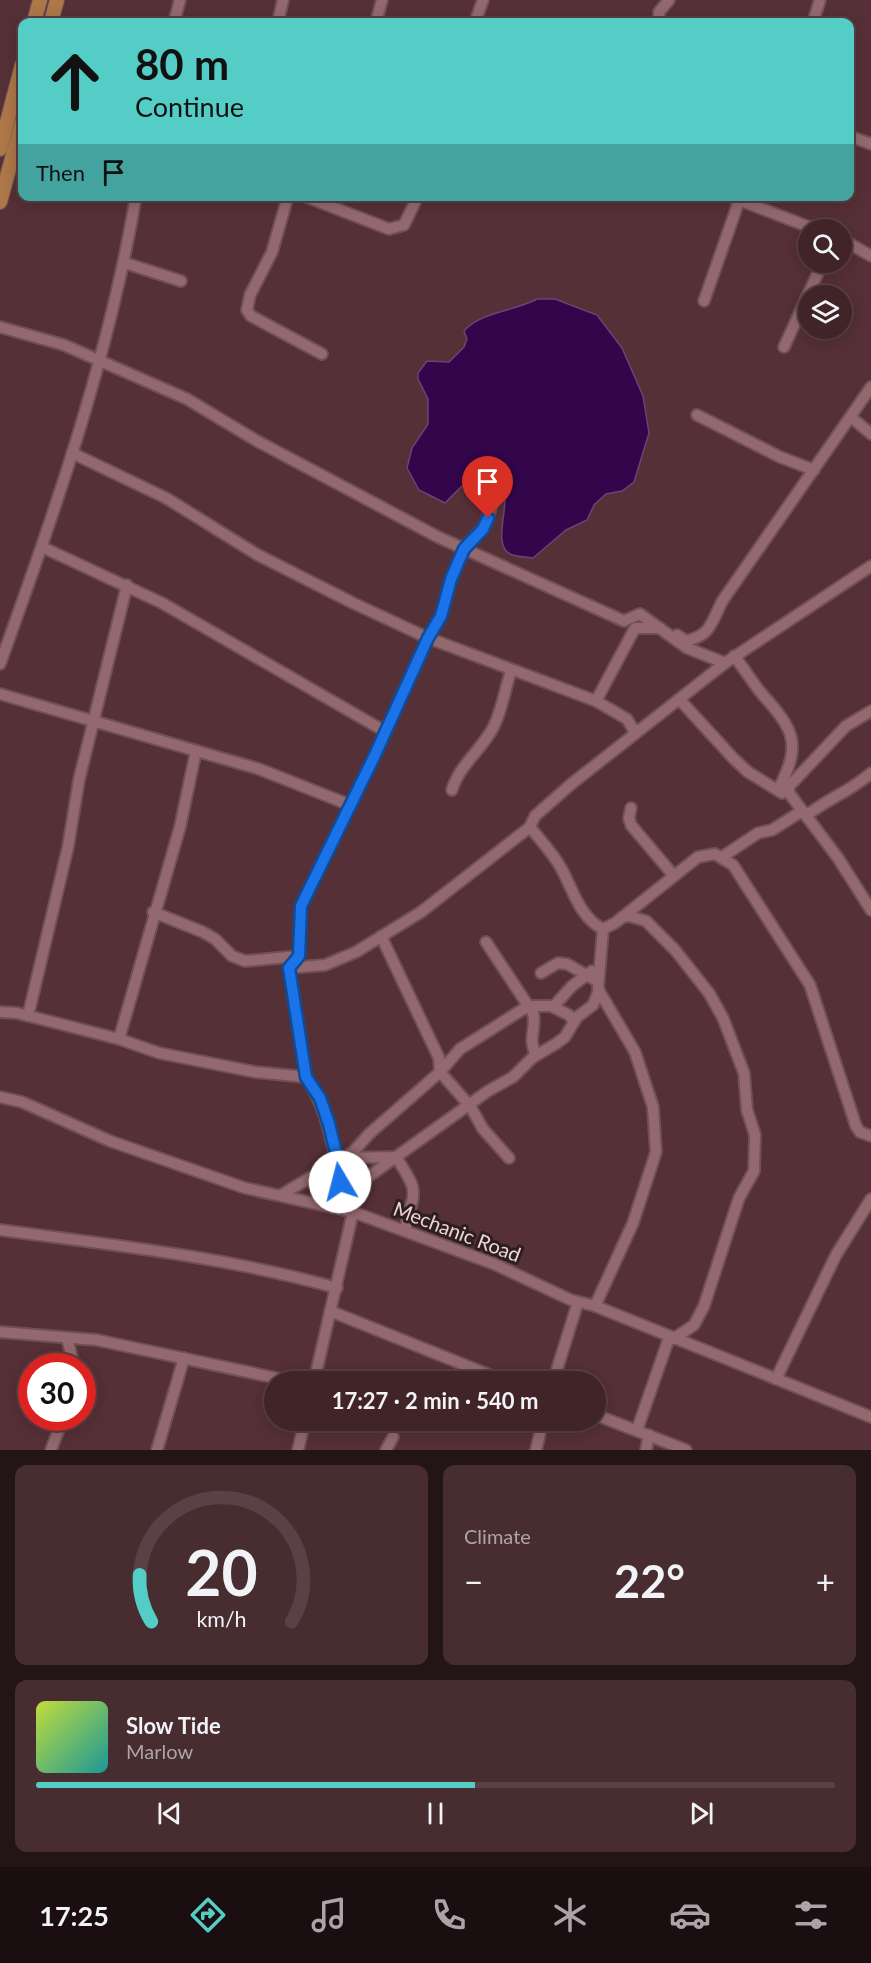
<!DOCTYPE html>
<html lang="en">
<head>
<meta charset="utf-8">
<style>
	:root { --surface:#402428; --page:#472c30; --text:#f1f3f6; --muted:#aea4a8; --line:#594145; --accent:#54cdc7 }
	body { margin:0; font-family:Lato,sans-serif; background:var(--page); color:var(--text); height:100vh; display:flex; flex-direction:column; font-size:22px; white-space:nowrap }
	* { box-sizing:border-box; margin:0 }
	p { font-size:20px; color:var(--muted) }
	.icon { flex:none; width:33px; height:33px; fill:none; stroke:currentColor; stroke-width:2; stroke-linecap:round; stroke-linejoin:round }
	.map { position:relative; height:1450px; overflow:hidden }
	.side { display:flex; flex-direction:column; gap:15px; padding:15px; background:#231416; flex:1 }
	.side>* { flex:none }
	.banner { position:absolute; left:18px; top:18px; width:836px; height:183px; border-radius:12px; box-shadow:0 3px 15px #0003,0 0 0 2px var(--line); background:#54cdc7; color:#111; overflow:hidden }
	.controls { position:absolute; left:798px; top:219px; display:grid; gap:12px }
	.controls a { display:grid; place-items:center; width:54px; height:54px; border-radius:50%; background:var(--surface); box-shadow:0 3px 15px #0003,0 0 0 2px var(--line); font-size:30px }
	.speed { position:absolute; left:18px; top:1353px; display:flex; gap:12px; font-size:30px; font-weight:700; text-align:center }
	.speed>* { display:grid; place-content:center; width:78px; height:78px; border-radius:50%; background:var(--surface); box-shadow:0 3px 15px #0003,0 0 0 2px var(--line); line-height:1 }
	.speed .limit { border:9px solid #d22; background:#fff; color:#111 }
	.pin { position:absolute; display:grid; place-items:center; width:51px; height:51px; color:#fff; margin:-62px -26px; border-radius:50% 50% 50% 0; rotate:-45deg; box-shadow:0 0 6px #0007 }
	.pin .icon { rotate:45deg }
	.me { position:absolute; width:66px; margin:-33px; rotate:352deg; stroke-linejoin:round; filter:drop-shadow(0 0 4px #0008) }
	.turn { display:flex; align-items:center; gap:21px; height:126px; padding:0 18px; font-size:27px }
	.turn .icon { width:78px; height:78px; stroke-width:2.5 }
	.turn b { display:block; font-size:42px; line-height:51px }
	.then { display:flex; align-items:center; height:57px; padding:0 18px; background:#0003; gap:12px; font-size:22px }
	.big { font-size:45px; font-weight:700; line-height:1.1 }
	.side .tile { flex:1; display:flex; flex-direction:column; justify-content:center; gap:9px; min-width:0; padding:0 21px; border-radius:12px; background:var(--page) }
	.side .dial { align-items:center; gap:0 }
	.dial svg { height:156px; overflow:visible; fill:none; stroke:var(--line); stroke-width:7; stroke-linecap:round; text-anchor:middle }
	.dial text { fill:var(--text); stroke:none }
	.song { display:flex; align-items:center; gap:18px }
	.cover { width:72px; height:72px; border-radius:9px; background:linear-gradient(135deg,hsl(70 70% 55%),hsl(180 70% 35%)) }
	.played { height:6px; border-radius:3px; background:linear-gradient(90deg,var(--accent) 55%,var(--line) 55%) }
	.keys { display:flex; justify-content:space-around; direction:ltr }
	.heat { display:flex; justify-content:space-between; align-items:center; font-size:33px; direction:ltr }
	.side .tiles { flex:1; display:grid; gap:15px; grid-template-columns:1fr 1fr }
	.tile:last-child { grid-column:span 2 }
	.trip { position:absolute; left:264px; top:1371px; width:342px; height:60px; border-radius:30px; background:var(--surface); box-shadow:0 3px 15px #0003,0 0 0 2px var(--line); font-weight:700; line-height:60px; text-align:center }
	.dock { display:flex; height:96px; justify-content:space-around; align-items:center; background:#1a0e10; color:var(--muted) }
	.dock .icon { width:42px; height:42px }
	.dock .active { color:var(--accent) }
	.dock b { font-size:27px; color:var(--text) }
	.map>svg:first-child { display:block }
</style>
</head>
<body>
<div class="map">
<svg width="871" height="1450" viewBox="0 0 871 1450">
	<rect width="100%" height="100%" fill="#553036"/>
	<path fill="#33054b" stroke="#6b4375" stroke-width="1.5" d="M 537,299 L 555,299 L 597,315 L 622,348 L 643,396 L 649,433 L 634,482 L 622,491 L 606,494 L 594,505 L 587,520 L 566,530 L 533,558 C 527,557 516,557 510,554 C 486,540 525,485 490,458 L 445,503 L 419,490 L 407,468 L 412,448 L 428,424 L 428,399 L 418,379 L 418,373 L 427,361 L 449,362 L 464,347 L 467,339 L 464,331 C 482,311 513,312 537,299 Z"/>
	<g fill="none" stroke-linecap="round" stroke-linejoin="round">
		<g stroke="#6f5055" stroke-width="14">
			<g id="minor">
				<polyline points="174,22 180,0"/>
				<polyline points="278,22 283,0"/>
				<polyline points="376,22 382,0"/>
				<polyline points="475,22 483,0"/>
				<polyline points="659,22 659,12 669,0"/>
				<polyline points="813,22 820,0"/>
				<polyline points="849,136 871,144"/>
				<polyline points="288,196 272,252 250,295 247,310 251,316 322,354"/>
				<polyline points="304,196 389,229 404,225 418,196"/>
				<polyline points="729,196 817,230"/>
				<polyline points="842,239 871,256"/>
				<polyline points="125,263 181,281"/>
				<polyline points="704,301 739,201"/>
				<polyline points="0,327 64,345 187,399 257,441 438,537 624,621 640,614 687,648 725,663"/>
				<polyline points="784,347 823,262"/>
				<polyline points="697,415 780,457 814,470"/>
				<polyline points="852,418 871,434"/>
				<polyline points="72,453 166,498 258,555 353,603 428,638 596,701 627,719 633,729 638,730"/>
				<polyline points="42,547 162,603 386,732"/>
				<path d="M 677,635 L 686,641 C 712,635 711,622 723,600 L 871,387"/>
				<path d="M 734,656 C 744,668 752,682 762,694 C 795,731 802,744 778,790"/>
				<path d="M 0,664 C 55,512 109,356 136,196"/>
				<polyline points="0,694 259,769 350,805"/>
				<polyline points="679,699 734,759 748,772 782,793"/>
				<polyline points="596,701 635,628 660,628"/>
				<polyline points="871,711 846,726 795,780 789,786 789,793 838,858 871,910"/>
				<path d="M 452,790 C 459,765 482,750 494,726 C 502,710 505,689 511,671"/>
				<polyline points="631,808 629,818 631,825 674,876"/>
				<path d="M 806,816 C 827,799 851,791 871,773"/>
				<path d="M 530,827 C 540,840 553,853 561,868 C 573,889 579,917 603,929 L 615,923 L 698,857 L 715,854 L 733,865 L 810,985 L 856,1126 L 860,1132 L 871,1136"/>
				<polyline points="722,857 758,833 772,830 802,811"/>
				<polyline points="153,912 203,932 215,939 232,956 245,961 299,956"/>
				<polyline points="623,917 629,916 646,921 675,950 709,993 723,1018 744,1073 747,1110 755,1135 754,1171 739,1198 704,1306 694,1325 673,1339"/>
				<polyline points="381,936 439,1058 440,1072 470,1106 483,1129 509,1158"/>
				<path d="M 486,942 L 533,1013 C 537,1030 527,1036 536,1055"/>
				<polyline points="289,968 325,965 356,952 421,912 530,827 535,816 570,785 725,663 871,566"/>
				<polyline points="541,973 558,963 567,964 597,981"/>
				<polyline points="553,1007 572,986 592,971"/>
				<path d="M 0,1012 L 17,1013 L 119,1039 L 159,1053 L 255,1072 L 306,1077 C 335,1121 332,1166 353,1212 L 494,1264 L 571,1300 L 595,1306 L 871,1417"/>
				<polyline points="28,1016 68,847 79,780 127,585"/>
				<polyline points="119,1039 180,827 196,751"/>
				<polyline points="306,1077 289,968 299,956 301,906 374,757 428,638 441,616 451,579 464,548 483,529 491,508"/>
				<polyline points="0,1097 22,1102 110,1141 245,1188 353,1212 314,1382"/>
				<path d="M 347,1158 L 396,1157 C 421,1195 414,1189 405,1230"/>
				<polyline points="345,1194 351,1196 359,1192 361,1182 488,1091 513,1077 532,1058 557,1043 565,1037 577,1017 593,1005 599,990"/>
				<polyline points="281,1195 353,1152 369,1134 440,1072 460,1049 528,1006 551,1006 569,1015 574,1022"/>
				<path d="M 0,1230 C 113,1245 227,1257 337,1288"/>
				<polyline points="595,1306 633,1223 656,1152 653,1107 635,1052 598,989 603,929"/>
				<polyline points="330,1311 507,1382"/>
				<polyline points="0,1332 97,1340 295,1382"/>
				<polyline points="67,1338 74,1366"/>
				<polyline points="776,1379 836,1255 871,1199"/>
				<polyline points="553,1382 578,1302"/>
				<polyline points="596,1415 686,1450"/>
				<polyline points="637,1430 669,1338"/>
				<polyline points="51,1450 63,1418"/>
				<polyline points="157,1450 184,1358"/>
				<polyline points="298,1450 305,1420"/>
				<polyline points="386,1450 393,1437"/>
				<polyline points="536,1450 543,1420"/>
				<polyline points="646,1450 649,1435"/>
			</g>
		</g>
		<g stroke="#6f5055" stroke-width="16">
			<g id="major">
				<polyline points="34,22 40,0"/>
				<polyline points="51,22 57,0"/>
				<polyline points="0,149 22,65"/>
				<polyline points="0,202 22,122"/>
			</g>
		</g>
		<use href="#minor" stroke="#93696f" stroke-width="10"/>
		<use href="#major" stroke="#ad7748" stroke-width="14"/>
	</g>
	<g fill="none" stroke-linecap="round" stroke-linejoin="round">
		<g stroke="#114b97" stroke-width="15">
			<polyline id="route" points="340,1182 338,1161 329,1124 320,1098 306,1077 289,968 299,956 301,906 374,757 428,638 441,616 451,579 464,549 483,529 488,518"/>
		</g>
		<use href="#route" stroke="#1a73e8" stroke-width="10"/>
	</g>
	<g text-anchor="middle" stroke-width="6" stroke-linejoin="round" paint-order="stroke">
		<g font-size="20" fill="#eed5d8" stroke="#2f1e20">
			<text transform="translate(457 1232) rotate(21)" y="7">Mechanic Road</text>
		</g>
	</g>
</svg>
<div class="controls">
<a><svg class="icon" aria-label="search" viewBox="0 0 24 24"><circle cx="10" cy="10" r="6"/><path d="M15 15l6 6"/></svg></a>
<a><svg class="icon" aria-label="layers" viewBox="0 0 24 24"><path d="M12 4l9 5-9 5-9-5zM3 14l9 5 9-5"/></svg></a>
</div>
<div class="speed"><div class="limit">30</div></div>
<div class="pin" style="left:488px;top:518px;background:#d93025"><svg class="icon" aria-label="arrive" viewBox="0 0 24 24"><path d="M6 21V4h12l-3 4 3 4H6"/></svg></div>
<svg class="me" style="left:340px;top:1182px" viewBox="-20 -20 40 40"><circle r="19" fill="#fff"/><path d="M0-13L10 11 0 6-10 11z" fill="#1a73e8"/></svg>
<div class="trip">17:27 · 2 min · 540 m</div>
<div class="banner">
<div class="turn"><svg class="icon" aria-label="ahead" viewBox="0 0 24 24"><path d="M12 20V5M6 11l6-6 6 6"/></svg><div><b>80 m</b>Continue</div></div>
<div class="then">Then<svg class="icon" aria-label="arrive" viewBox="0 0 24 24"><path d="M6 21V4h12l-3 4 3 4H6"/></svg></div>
</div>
</div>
<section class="side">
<div class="tiles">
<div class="tile dial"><svg viewBox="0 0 100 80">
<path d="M14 69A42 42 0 1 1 86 69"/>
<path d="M14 69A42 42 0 0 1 8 45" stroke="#54cdc7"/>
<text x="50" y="56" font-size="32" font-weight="700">20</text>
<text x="50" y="72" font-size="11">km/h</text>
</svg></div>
<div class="tile"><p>Climate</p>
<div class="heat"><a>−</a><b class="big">22°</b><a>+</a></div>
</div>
<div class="tile">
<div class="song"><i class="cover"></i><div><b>Slow Tide</b><p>Marlow</p></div></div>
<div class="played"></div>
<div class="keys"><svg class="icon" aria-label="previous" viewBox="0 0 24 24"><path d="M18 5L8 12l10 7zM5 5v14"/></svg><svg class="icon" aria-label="pause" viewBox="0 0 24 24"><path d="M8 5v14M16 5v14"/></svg><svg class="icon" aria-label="next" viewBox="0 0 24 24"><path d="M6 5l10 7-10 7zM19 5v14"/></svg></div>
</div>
</div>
</section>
<nav class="dock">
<b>17:25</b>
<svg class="icon active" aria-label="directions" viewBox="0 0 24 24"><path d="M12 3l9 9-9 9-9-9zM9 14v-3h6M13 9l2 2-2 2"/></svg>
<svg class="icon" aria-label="music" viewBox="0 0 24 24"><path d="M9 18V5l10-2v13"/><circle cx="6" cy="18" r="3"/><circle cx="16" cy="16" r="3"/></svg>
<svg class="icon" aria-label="phone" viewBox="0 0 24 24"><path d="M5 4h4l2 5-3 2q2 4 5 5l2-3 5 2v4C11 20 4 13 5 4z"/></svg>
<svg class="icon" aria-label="climate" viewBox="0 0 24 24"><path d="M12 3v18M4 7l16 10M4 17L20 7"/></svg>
<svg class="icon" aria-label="car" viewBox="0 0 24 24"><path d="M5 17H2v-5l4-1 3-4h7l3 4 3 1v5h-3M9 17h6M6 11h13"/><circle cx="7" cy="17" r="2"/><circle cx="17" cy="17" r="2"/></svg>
<svg class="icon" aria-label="filters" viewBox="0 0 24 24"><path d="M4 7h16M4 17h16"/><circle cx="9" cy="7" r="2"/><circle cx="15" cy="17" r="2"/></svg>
</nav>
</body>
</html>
